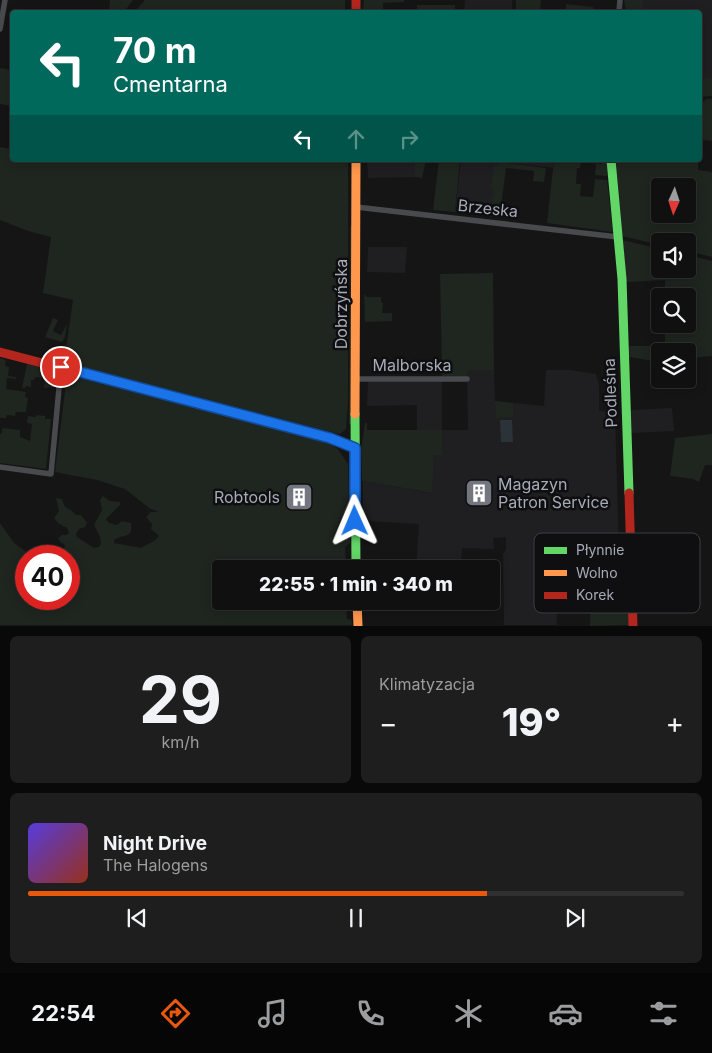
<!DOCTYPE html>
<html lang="pl">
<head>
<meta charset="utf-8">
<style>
	:root { --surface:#101010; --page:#1e1e1e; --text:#f1f3f6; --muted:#9c9d9f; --line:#303030; --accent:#ea580c }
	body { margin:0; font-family:Inter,sans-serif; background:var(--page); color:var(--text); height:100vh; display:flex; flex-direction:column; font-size:19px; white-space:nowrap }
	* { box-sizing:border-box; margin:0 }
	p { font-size:16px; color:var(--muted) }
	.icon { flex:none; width:28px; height:28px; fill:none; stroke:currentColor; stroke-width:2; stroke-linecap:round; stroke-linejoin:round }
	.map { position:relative; height:626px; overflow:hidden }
	.panel { display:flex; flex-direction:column; gap:10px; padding:10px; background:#090909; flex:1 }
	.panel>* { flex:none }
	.hud { position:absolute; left:10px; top:10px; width:692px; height:152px; border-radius:5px; box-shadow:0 2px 12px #0003,0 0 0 1px var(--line); background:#00695c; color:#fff; overflow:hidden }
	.needle { width:32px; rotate:183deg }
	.tools { position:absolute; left:651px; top:178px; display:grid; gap:10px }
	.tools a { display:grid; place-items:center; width:45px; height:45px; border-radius:5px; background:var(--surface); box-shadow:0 2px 12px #0003,0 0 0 1px var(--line); font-size:25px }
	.speed { position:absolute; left:15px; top:545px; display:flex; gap:10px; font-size:25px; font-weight:700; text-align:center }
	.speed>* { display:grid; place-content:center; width:65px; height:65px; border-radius:50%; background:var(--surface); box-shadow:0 2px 12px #0003,0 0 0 1px var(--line); line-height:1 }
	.speed .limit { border:8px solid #d22; background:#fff; color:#111 }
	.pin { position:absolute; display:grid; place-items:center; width:42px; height:42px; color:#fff; margin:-21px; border:2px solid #fff; border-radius:50%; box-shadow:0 1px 5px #0007 }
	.me { position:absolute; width:55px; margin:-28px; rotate:359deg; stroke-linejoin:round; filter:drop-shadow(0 0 4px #0008) }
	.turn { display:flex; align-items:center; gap:18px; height:105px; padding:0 20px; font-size:22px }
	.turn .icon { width:65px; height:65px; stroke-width:2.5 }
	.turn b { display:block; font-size:35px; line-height:42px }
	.lanes { display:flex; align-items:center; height:48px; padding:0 20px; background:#0003; justify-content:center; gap:25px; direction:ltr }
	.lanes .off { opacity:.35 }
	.big { font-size:38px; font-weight:800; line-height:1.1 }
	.panel .widget { flex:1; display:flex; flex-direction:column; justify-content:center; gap:8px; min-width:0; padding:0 18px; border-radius:8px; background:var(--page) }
	.panel .dial { align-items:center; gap:0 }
	.dial b { font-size:65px; line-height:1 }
	.song { display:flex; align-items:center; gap:15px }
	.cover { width:60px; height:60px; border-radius:8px; background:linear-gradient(135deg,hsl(250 70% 55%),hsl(10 70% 35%)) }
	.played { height:5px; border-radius:2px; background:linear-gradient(90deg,var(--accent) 70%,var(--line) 70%) }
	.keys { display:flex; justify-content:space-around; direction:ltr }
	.heat { display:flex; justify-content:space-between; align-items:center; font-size:28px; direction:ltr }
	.panel .tiles { flex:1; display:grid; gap:10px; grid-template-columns:1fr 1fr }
	.widget:last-child { grid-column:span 2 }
	.trip { position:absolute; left:212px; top:560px; width:288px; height:50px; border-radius:5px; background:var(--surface); box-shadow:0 2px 12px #0003,0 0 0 1px var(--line); font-weight:800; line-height:50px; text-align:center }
	.dock { display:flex; height:80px; justify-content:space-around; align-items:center; background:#060606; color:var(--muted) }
	.dock .icon { width:35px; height:35px }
	.dock .on { color:var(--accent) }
	.dock b { font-size:22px; color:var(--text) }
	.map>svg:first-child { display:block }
</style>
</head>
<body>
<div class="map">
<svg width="712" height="626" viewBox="0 0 712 626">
	<rect width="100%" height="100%" fill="#151515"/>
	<g fill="#1f1f21">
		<polygon points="465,0 512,0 512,12 464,12"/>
		<polygon points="633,0 712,0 712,88 700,87 700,12 632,12"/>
		<polygon points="367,160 415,160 415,177 368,178"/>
		<polygon points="461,160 554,160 553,168 500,162 492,217 455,212"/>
		<polygon points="368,247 407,247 405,273 367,272"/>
		<polygon points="467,370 494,370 495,401 544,406 546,370 570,370 596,374 599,385 599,411 615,413 620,585 556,588 557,625 504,625 503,554 506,549 506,537 493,538 494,549 462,548 461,569 416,569 419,524 363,521 363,481 431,493 434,455 443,455 442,430 417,430 417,405 367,406 368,381 442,381 442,430 468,430"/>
		<polygon points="672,408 674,431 631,433 631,410"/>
	</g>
	<g fill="#1f251f" fill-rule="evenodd">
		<polygon points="110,0 133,0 124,12 109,12"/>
		<polygon points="145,0 345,0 345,12 134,12"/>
		<polygon points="364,0 404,0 404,2 383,3 383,11 367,11 363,9"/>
		<polygon points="516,0 541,0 540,12 516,12"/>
		<polygon points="624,0 643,0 642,12 626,12"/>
		<polygon points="566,4 593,7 593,12 566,12"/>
		<rect x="417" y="5" width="38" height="7"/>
		<polygon points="0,68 12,70 12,106 0,104"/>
		<polygon points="700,78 712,78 712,96 700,97"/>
		<polygon points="706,99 712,99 712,141 700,140 700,105"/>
		<polygon points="0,147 12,149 12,160 348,160 348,402 346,429 340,434 335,433 64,362 73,300 43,293 51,237 28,231 0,220"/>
		<polygon points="415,160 426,160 422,178 415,177"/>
		<polygon points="439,160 460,160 455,212 433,210"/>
		<polygon points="554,160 602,164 602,160 607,160 607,176 595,175 596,164 581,162 580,168 577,168 576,184 581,184 580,196 593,197 595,179 607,180 613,232 547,223"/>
		<path d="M 615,160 L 698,160 L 698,170 L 712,172 L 712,257 L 688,251 L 688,241 L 660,241 L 660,245 L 622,236 ZM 660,186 L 688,186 L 688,214 L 660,214 Z"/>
		<polygon points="499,162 546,168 544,182 533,181 534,171 506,168 501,207 494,212 497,216 500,213 499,211 501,210 505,214 513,216 514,219 492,217 494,204 491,203 494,190 491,189 494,166 499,166"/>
		<polygon points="350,226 352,226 352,424 349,424"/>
		<polygon points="623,240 660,249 660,269 688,269 688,255 712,261 712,356 688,358 688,351 660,351 660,362 629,357 626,346 665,346 665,324 688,324 688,296 665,296 665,280 626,282"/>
		<polygon points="493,273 494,370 468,370 467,377 442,376 440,274"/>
		<polygon points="364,294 367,297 381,297 381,302 383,303 382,313 392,313 392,321 365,322"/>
		<polygon points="53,318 58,320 53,331 61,335 67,324 65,337 62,342 45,337"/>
		<polygon points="0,358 6,360 5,366 9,367 8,376 16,377 16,379 7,378 6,389 26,392 25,397 28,398 26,412 16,412 15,416 7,415 6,418 0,418"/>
		<polygon points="27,364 55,370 53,387 44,388 45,378 35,377 34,380 31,380 31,387 26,386 25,388 22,388"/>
		<path d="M 67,375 L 329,443 L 338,449 L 348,464 L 350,543 L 345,547 L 346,569 L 221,569 L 221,601 L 346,601 L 347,619 L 352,620 L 352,625 L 0,625 L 0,523 L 14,543 L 32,556 L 26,556 L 26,599 L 69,599 L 69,556 L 61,556 L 61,552 L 63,551 L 65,545 L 61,543 L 58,538 L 62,535 L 66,535 L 69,533 L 67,528 L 58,523 L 54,518 L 59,511 L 56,498 L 62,499 L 65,507 L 71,510 L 76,515 L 81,515 L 87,523 L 85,527 L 79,529 L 76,534 L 77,537 L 94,548 L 99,547 L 101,543 L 100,537 L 94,525 L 102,510 L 100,500 L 103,496 L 110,501 L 120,502 L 120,505 L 106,519 L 109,523 L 117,525 L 122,521 L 131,523 C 133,540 124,533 114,540 L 114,543 L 141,548 C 147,544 155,542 159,536 L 151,529 L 152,524 L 146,517 L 151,512 L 158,512 L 149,508 L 125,489 L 97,480 L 55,472 Z"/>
		<polygon points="495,401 513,403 513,417 496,418"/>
		<polygon points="36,415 45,416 45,419 51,419 46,469 0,463 0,434 2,433 2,428 20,430 20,437 30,441 32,424 27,423 28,416 36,417"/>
		<polygon points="365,423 367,423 367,430 442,430 443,455 434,455 432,493 362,481 361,450"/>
		<polygon points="712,434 712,465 705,465 699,482 693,479 670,476 675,438"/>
		<polygon points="627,587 629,625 590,626 591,588"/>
	</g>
	<polygon fill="#2b3238" points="500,420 512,420 513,442 501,442"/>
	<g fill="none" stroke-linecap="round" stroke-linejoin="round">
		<g stroke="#494a4e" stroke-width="5.5">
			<polyline points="619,12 620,0"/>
			<polyline points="0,29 5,0"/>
			<polyline points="356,207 618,237"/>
			<polyline points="356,379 467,379"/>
			<polyline points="0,467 51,474 61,367"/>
		</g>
		<g stroke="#63d668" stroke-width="9">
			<polyline points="611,160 622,279 629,493"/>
			<polyline points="223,410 330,438 355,447"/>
			<polyline points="355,414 356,569"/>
		</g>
		<g stroke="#ff974d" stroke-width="9">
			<polyline points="355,414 356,160"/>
			<polyline points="357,601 358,626"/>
		</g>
		<g stroke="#b3261e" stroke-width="9">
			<polyline points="356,0 356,12"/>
			<polyline points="0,352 223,410"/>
			<polyline points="629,493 633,626"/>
		</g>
	</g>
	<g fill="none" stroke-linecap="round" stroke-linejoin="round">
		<g stroke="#114b97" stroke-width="12">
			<polyline id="route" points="61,367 330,438 355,448 355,521"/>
		</g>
		<use href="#route" stroke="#1a73e8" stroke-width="9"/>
	</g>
	<defs>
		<g id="building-square" transform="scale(1.4375)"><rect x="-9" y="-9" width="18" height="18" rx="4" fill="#73767e" stroke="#0f0f11"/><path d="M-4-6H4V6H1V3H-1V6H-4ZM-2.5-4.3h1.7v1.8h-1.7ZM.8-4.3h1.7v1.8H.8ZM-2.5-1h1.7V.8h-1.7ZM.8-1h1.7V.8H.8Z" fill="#fff"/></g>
	</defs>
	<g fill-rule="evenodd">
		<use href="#building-square" x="479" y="493"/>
		<use href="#building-square" x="299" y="497"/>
	</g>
	<g text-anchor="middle" stroke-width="5" stroke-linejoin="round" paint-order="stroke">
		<g font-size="16" fill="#a6abb6" stroke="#0f0f11">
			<text transform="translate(488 208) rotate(6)" y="6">Brzeska</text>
			<text transform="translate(341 304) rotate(-90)" y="6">Dobrzyńska</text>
			<text x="412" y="371">Malborska</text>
			<text transform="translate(610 393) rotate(-92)" y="6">Podleśna</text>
		</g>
		<g font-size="16" fill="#a6abb6" stroke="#0f0f11" text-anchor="start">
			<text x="498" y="490">Magazyn<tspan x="498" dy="18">Patron Service</tspan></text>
			<text x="280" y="503" text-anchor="end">Robtools</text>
		</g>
	</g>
	<rect x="534" y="533" width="166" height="80" rx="8" fill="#0f0f11" stroke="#3c3e43" stroke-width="1"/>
	<rect x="544" y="547" width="23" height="7" fill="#63d668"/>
	<rect x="544" y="570" width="23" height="6" fill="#ff974d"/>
	<rect x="544" y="592" width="23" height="7" fill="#b3261e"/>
	<g font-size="14" fill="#a6abb6">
		<text x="576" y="555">Płynnie</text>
		<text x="576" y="578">Wolno</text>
		<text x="576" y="600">Korek</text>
	</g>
</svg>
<div class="tools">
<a><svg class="needle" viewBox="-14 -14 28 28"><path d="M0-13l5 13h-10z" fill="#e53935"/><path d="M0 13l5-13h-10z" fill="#9c9d9f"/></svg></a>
<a><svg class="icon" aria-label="sound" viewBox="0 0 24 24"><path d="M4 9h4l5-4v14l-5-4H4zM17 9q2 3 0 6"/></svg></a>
<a><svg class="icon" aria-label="search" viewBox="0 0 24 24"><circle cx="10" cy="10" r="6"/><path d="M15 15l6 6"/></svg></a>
<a><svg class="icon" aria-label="layers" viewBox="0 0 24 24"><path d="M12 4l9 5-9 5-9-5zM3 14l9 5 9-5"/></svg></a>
</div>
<div class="speed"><div class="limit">40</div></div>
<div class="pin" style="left:61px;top:367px;background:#d93025"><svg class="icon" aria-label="arrive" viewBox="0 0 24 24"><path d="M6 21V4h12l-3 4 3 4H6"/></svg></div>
<svg class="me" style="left:355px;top:521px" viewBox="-20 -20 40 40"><path d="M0-17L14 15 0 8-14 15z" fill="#1a73e8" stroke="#fff" stroke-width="4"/></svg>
<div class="trip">22:55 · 1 min · 340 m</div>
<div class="hud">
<div class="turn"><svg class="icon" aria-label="left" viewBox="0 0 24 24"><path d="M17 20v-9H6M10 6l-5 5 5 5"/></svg><div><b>70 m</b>Cmentarna</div></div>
<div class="lanes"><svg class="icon" aria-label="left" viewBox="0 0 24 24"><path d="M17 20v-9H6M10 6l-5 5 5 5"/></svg><svg class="icon off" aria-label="ahead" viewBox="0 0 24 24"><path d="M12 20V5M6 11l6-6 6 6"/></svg><svg class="icon off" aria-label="right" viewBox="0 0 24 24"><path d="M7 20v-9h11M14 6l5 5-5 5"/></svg></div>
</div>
</div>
<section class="panel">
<div class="tiles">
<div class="widget dial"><b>29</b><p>km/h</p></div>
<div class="widget"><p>Klimatyzacja</p>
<div class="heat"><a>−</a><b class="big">19°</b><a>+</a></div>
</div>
<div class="widget">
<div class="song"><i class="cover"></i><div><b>Night Drive</b><p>The Halogens</p></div></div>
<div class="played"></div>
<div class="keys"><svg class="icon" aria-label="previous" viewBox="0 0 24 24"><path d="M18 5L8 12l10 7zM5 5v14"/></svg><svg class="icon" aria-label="pause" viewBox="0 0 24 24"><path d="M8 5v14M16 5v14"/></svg><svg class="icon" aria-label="next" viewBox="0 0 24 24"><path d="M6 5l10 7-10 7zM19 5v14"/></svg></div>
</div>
</div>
</section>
<nav class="dock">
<b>22:54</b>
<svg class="icon on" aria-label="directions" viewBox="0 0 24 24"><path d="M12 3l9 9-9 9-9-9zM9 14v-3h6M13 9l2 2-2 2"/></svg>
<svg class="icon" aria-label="music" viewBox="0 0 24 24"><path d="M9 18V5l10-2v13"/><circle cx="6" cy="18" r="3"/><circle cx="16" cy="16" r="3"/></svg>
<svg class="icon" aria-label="phone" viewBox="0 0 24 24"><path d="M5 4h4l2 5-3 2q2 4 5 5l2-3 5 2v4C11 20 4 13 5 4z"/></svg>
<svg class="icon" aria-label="climate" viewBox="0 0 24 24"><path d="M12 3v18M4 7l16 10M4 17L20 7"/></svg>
<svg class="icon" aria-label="car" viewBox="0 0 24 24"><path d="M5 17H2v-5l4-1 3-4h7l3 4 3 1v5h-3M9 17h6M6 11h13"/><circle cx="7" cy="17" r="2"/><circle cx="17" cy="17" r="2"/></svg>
<svg class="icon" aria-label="filters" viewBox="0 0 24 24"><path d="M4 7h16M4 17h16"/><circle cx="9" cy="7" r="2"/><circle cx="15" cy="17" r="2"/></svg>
</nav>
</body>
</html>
